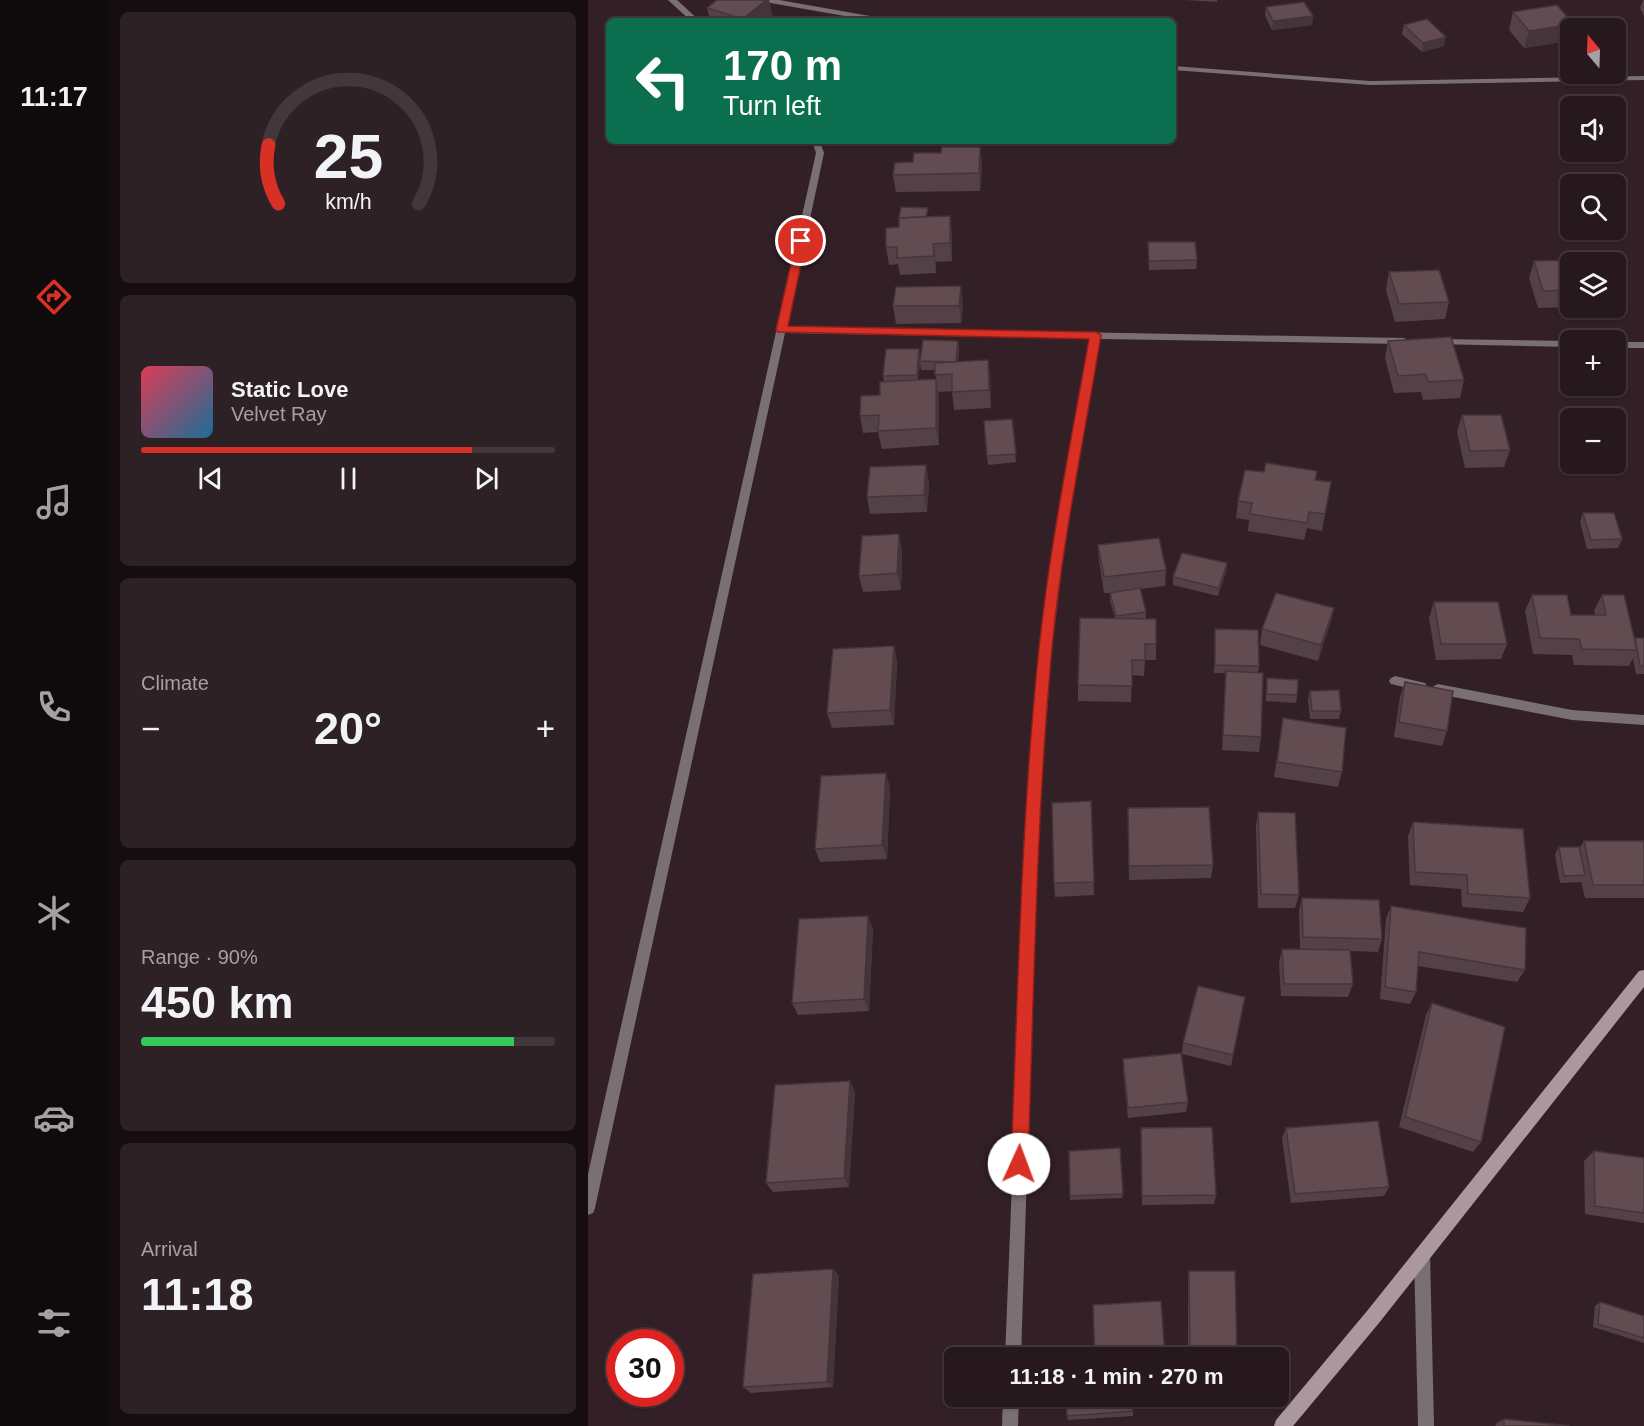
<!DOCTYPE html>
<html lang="en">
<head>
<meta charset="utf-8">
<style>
	:root { --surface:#26181c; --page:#2e2125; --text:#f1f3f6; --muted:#a4a0a3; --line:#42373b; --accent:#d93025 }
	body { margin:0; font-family:Helvetica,sans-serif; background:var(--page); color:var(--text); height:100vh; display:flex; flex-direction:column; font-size:22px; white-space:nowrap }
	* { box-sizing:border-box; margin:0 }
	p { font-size:20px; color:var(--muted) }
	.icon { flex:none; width:33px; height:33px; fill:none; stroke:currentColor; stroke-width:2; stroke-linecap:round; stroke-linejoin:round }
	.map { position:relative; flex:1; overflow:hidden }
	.panel { display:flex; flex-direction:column; gap:12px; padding:12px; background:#150d0f; width:480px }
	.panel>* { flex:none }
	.top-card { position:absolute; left:18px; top:18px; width:570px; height:126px; border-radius:9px; box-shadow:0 2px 4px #0004,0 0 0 2px var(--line); background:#0b6e4f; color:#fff; overflow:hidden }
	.needle { width:39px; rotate:341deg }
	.tools { position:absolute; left:972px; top:18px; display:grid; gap:12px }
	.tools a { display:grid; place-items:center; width:66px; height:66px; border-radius:9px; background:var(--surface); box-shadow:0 2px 4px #0004,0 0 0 2px var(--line); font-size:30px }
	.speed { position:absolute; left:18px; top:1329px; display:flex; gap:12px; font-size:30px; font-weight:700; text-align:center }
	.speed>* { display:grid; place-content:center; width:78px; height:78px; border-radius:50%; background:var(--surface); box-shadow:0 2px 4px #0004,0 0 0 2px var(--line); line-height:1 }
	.speed .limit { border:9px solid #d22; background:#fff; color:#111 }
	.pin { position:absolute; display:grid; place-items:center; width:51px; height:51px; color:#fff; margin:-26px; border:3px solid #fff; border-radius:50%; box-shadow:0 2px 6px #0007 }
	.me { position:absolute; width:66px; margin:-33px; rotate:2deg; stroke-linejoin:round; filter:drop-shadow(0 0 4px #0008) }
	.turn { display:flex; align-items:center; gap:21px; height:126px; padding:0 18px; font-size:27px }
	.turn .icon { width:78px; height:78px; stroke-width:2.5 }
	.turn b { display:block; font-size:42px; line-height:51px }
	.big { font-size:45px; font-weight:600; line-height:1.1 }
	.panel .widget { flex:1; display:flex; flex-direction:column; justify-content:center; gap:9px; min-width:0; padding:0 21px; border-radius:9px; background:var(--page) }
	.panel .dial { align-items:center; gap:0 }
	.dial svg { height:156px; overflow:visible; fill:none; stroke:var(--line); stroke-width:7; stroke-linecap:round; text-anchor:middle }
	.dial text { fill:var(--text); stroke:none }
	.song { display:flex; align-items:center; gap:18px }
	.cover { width:72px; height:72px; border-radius:9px; background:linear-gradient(135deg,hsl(350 70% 55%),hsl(200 70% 35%)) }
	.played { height:6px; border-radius:3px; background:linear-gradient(90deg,var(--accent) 80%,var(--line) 80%) }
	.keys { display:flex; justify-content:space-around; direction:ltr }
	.heat { display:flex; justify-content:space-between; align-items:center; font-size:33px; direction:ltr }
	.charge { height:9px; border-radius:4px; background:linear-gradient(90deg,#34c759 90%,var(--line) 0) }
	.trip { position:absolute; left:356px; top:1347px; width:345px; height:60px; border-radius:9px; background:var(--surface); box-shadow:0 2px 4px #0004,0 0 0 2px var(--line); font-weight:600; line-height:60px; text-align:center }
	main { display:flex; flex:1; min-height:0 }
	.tabs { display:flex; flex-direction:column; width:108px; justify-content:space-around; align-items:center; background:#0f0a0b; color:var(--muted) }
	.tabs .icon { width:42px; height:42px }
	.tabs .active { color:var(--accent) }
	.tabs b { font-size:27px; color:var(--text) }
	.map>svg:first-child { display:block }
</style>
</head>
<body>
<main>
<nav class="tabs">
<b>11:17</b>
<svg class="icon active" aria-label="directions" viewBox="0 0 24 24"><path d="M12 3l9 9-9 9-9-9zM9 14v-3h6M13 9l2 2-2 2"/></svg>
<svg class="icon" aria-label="music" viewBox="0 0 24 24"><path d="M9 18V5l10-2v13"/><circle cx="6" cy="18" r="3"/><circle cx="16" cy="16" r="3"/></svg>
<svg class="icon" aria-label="phone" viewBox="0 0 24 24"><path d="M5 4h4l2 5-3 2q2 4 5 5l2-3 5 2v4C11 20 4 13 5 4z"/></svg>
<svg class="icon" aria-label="climate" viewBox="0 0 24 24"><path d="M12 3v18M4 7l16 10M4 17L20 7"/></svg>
<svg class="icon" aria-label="car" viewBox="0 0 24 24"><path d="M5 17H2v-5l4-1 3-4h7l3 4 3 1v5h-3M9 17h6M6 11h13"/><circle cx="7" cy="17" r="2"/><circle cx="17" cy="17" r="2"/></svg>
<svg class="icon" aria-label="filters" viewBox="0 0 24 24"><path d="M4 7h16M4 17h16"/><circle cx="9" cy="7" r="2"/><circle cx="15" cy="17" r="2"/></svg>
</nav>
<section class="panel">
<div class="widget dial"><svg viewBox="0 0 100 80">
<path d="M14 69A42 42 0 1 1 86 69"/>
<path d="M14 69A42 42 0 0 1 9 39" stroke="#d93025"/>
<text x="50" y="56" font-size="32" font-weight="700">25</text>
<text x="50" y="72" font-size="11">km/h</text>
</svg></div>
<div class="widget">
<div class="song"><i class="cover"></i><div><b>Static Love</b><p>Velvet Ray</p></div></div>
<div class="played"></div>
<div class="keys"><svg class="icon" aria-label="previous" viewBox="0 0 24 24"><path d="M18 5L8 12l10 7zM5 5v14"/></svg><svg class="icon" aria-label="pause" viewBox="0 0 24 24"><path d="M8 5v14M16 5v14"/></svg><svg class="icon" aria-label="next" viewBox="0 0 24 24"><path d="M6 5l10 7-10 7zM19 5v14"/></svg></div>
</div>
<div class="widget"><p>Climate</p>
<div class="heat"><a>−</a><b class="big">20°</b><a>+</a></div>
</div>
<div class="widget"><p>Range · 90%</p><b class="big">450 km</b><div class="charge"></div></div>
<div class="widget"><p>Arrival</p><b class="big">11:18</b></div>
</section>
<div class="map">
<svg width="1056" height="1426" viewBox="0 0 1056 1426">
	<rect width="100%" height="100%" fill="#332026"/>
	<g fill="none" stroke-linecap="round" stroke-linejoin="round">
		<g fill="#7a6f72" fill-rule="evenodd">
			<polygon points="80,0 89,0 112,21 103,21"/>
			<polygon points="173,0 191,0 299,19 303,21 285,21 177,2"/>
			<polygon points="585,66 782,81 1056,76 1056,80 782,85 585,70"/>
			<polygon points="224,141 232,141 236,153 199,327 816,338 821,341 816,344 512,339 477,544 464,647 450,831 433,1358 417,1358 438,831 452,647 467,544 502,339 197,333 7,1208 5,1213 0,1215 0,1174 228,153"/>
			<polygon points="849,339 982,341 982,347 846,344 844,342"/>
			<rect x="1028" y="342" width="28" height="6"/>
			<polygon points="807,676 837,683 839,686 837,689 833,691 803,684 801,681 803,678"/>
			<polygon points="850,684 984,710 1056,715 1056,725 984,720 850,694 846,692 844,689 846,686"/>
			<polygon points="834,1246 839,1249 842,1254 846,1426 830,1426 826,1254 829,1249"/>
			<polygon points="415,1396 431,1396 430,1426 414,1426"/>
		</g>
		<polygon fill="#aa989d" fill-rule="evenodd" points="1056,970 1056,987 791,1323 705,1426 686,1426 688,1420 779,1311 1051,971"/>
	</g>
	<g fill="#544147" fill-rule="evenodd">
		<polygon points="129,0 181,0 184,15 177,21 122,21 119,8"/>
		<polygon points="597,0 629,0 629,2"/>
		<polygon points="1055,0 1056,0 1056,16 1052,8"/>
		<polygon points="678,7 725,16 724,25 684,30 677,16"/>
		<polygon points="925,12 985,24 984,28 982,28 980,41 936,48 921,30"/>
		<polygon points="816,25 856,46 834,52 814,34"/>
		<polygon points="392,147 394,164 392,191 308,192 305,175 353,153"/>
		<polygon points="341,217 364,234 364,261 348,262 348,273 312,275 310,264 301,265 298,247 311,227 311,218"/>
		<polygon points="560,242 609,260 608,269 561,270"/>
		<polygon points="946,261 982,262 982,307 950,308 941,278"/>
		<polygon points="801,272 861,302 857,319 807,322 798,290"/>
		<polygon points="375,304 373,323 308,324 305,306"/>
		<path d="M 370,341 L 371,350 L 370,362 L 400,360 L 402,377 L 403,408 L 366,410 L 364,391 L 350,392 L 351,445 L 294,449 L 290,432 L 275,433 L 272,416 L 292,395 L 296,381 L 295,376 L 331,349 L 332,358 ZM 332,362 L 333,370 L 347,370 L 348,379 L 330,380 Z"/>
		<polygon points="800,341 876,380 872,398 835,400 833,392 806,393 797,358"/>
		<polygon points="874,415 922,450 916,467 877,468 869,432"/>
		<polygon points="424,419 428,462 400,465 396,421"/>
		<polygon points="727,480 743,482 734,531 719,528 716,540 660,531 661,520 648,518 650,501"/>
		<polygon points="341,482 339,512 282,514 279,497"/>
		<polygon points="995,513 1034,539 1030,548 999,549 992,522"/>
		<polygon points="510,545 578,570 577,586 552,589 558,612 558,619 568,644 568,660 557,660 556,676 544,675 543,702 490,701 490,685 527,618 522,601 522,593 516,593 511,561"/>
		<polygon points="314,550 313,590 275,592 271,576"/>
		<polygon points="639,563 638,572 630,596 585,585 585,577"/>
		<polygon points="944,595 983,615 1007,615 1006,611 1014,595 1047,639 1056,638 1056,674 1048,674 1045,658 1041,666 986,665 984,655 945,654 937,611"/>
		<polygon points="846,602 919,644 913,659 848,660 841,618"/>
		<polygon points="746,608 742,624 730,661 672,645 674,629"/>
		<polygon points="627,629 671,666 670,673 673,737 671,752 634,750 638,673 626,673"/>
		<polygon points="306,646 309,662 306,725 244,728 239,713"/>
		<polygon points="679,678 709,695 708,703 678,701 678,686"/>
		<polygon points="817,682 859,731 854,746 806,737 812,697"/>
		<polygon points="722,691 753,711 751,719 722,719 720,699"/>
		<polygon points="693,733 754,772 750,787 686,777"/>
		<polygon points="302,787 299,859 232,862 227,849"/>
		<polygon points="503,801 506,895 467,897 466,883"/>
		<polygon points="540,808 625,865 623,878 541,880"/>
		<polygon points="670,812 711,895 707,908 670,908 668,826"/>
		<polygon points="825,822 942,898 935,912 874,907 873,889 822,885 820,836"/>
		<polygon points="996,841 1056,841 1056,898 997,898 993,881 993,882 972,883 967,854 971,847 991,849"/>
		<polygon points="714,898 794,939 790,952 762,951 765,984 760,997 693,996 691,962 694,949 712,950 711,911"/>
		<polygon points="803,906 937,970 929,982 830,966 828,992 822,1004 792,999 798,919"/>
		<polygon points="285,929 281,1011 210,1015 204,1003"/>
		<polygon points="657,997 643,1066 594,1054 595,1043"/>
		<polygon points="844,1003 893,1142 885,1152 811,1127 838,1015"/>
		<polygon points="535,1059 600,1102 598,1112 540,1118 535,1070"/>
		<polygon points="267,1092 261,1187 185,1192 178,1183"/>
		<polygon points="553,1128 628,1195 626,1204 554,1205"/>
		<polygon points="698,1128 801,1187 796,1196 703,1203 694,1138"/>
		<polygon points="1006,1151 1056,1158 1056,1223 997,1214 996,1161"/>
		<polygon points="535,1194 534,1198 482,1200 482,1196"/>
		<polygon points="245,1269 251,1276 245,1387 163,1393 155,1387"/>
		<polygon points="601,1271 649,1358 600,1358 600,1279"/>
		<polygon points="1012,1302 1056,1316 1056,1343 1005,1327 1007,1306"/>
		<polygon points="545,1411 545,1416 480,1420 479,1416"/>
		<polygon points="916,1419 982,1426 908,1426 907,1424"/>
	</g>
	<g fill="#453539">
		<polygon points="178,0 181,0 184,15 177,21 155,21 155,19"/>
		<polygon points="725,16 724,25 684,30 685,21"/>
		<polygon points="985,24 984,28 982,28 982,33 980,41 936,48 941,31"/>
		<polygon points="858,37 856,46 834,52 835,43"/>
		<polygon points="392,147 394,164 392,191 391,173"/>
		<polygon points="362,216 364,234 364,261 362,243"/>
		<polygon points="345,244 348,262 348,273 346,256"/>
		<polygon points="373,286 375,304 373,323 371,306"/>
		<polygon points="370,341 371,350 369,371 368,362"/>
		<polygon points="331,349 332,358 330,384 329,375"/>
		<polygon points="400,360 402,377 403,408 401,390"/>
		<polygon points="348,379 351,396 351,445 348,428"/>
		<polygon points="338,465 341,482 339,512 336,495"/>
		<polygon points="311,534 314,550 313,590 309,573"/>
		<polygon points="639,563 638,572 630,596 631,588"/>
		<polygon points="746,608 742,624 730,661 733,645"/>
		<polygon points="306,646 309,662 306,725 302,710"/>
		<polygon points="298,773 302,787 299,859 294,845"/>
		<polygon points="280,916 285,929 281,1011 276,999"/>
		<polygon points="262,1081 267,1092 261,1187 256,1178"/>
		<polygon points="245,1269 251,1276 245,1387 239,1382"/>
	</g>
	<g fill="#624c52" stroke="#453539" stroke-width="1.5">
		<polygon points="129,0 178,0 155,19 119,8"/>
		<polygon points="716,2 725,16 685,21 678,7"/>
		<polygon points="969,5 985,24 941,31 925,12"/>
		<polygon points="839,19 858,37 835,43 816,25"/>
		<polygon points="354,147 392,147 391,173 305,175 307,163 325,162 326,153 353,153"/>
		<polygon points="313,207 340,208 338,217 311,218"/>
		<polygon points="362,216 362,243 345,244 346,256 309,258 309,247 298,247 298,228 311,227 311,218"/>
		<polygon points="560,242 607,242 609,260 561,261"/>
		<polygon points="994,260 995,262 982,262 982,290 955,291 946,261"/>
		<polygon points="851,270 861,302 811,304 801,272"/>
		<polygon points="373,286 371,306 305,306 308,287"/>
		<polygon points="863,337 876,380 840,382 838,374 810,376 800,341"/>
		<polygon points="335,340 370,341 368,362 332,361"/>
		<polygon points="298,349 331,349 329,375 295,376"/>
		<polygon points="400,360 401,390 364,392 364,374 347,375 347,363"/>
		<polygon points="348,379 348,428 290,431 291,415 272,416 273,396 292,395 292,382"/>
		<polygon points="874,415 913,415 922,450 882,451"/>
		<polygon points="424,419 428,454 399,456 396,421"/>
		<polygon points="678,463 729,471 727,480 743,482 737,514 721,512 719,523 662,514 664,503 650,501 657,470 676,472"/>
		<polygon points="338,465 336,495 279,497 282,467"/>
		<polygon points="995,513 1026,513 1034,539 1003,540"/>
		<polygon points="311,534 309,573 271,576 274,536"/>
		<polygon points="571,538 578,570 516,577 510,545"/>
		<polygon points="594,553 639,563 631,588 585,577"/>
		<polygon points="552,588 558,612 528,616 522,593"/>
		<polygon points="688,593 746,608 733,645 674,629"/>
		<polygon points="944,595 979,595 983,615 1018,615 1014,595 1036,595 1049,650 994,649 991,639 952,638"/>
		<polygon points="846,602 910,602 919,644 853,644"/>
		<polygon points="492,618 568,619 568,644 557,644 557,660 544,660 544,686 490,685"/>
		<polygon points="627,629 670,630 671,666 627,665"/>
		<polygon points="1047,638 1056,638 1056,666 1052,666"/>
		<polygon points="306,646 302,710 239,713 245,649"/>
		<polygon points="638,671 675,673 673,737 635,735"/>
		<polygon points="679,678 710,680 709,695 679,694"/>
		<polygon points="817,682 865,691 859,731 811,722"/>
		<polygon points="751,690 753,711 724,711 722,691"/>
		<polygon points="695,718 758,728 754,772 689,762"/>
		<polygon points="298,773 294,845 227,849 233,776"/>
		<polygon points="503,801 506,882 466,883 464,803"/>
		<polygon points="621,807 625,865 541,866 540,808"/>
		<polygon points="670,812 707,813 711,895 673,894"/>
		<polygon points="825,822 935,829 942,898 880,894 879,875 827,872"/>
		<polygon points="996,841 1056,841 1056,885 1005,885"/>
		<polygon points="971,847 991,847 997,875 976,876"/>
		<polygon points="714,898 791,900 794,939 715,937"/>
		<polygon points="803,906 938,928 937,970 831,952 828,992 797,987"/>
		<polygon points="280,916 276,999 204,1003 211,919"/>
		<polygon points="694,949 762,950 765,984 696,984"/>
		<polygon points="610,986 657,997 645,1055 595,1043"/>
		<polygon points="844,1003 917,1027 893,1142 817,1117"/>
		<polygon points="593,1053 600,1102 540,1108 535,1059"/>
		<polygon points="262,1081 256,1178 178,1183 187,1085"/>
		<polygon points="790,1121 801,1187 707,1194 698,1128"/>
		<polygon points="624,1127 628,1195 554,1196 553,1128"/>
		<polygon points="532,1148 535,1194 482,1196 481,1151"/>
		<polygon points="1006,1151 1056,1158 1056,1213 1007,1206"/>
		<polygon points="245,1269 239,1382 155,1387 165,1274"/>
		<polygon points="601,1271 647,1271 649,1358 602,1358"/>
		<polygon points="573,1301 577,1358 507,1358 505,1305"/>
		<polygon points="1012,1302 1056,1316 1056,1338 1010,1324"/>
		<polygon points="478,1396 544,1396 545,1411 479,1416"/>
		<polygon points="916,1419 982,1426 916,1426"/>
	</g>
	<path fill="#d93025" stroke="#8d1f18" stroke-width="1.5" d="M 213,238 L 218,241 L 200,326 L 508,332 L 513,335 C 496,439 474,543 464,648 C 448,820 446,992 440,1164 L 437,1170 L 431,1172 L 425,1170 L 423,1164 C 430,992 433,819 451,648 C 462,544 483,441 501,339 L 190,332 L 188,330 L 208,241 Z"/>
</svg>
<div class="tools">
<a><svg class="needle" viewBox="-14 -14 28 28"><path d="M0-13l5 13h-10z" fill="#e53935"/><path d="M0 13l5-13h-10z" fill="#a4a0a3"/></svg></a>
<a><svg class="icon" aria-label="sound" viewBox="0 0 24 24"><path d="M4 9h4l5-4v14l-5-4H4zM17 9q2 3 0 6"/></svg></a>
<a><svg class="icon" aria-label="search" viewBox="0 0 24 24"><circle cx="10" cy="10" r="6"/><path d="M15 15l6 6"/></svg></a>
<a><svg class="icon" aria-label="layers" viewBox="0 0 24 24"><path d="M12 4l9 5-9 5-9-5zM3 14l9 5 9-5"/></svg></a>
<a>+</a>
<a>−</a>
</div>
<div class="speed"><div class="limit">30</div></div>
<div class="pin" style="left:213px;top:241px;background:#d93025"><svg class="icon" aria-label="arrive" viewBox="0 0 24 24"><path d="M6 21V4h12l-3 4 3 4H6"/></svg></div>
<svg class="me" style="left:431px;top:1164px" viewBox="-20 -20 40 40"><circle r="19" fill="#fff"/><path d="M0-13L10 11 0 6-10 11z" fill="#d93025"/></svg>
<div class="trip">11:18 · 1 min · 270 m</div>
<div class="top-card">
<div class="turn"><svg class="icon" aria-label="left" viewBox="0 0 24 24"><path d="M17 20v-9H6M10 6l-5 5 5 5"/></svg><div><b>170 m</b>Turn left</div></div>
</div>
</div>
</main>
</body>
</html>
